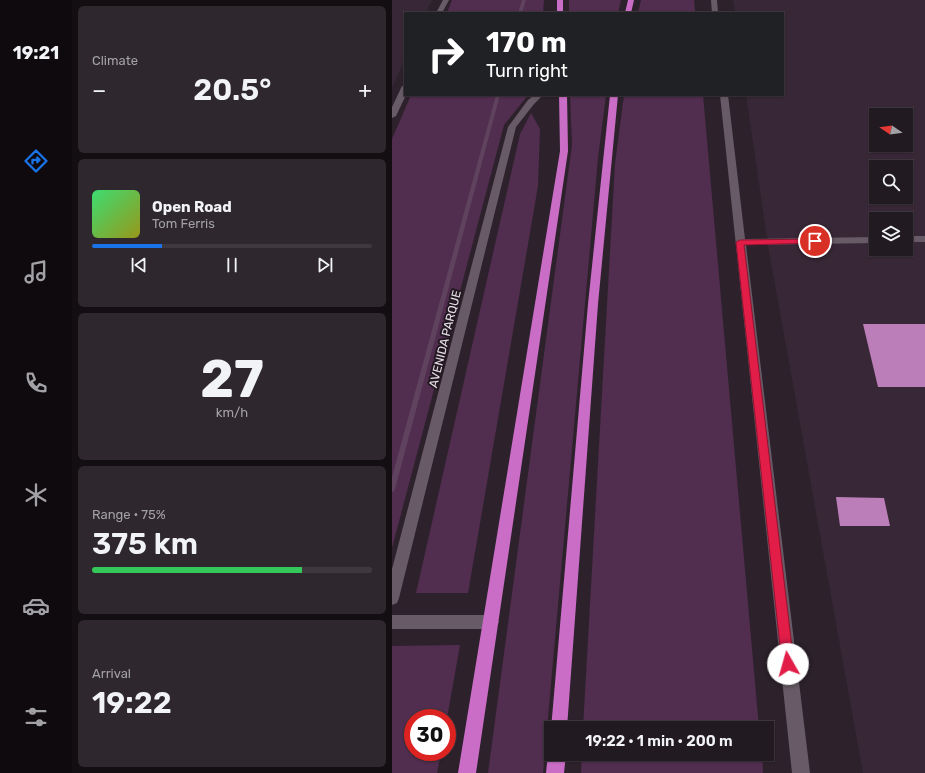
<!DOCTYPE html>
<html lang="en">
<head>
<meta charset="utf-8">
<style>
	:root { --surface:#221a21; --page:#2e272e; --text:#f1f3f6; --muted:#a2a1a5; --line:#3f383f; --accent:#1a73e8 }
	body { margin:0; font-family:Rubik,sans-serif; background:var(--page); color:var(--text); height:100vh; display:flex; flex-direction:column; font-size:15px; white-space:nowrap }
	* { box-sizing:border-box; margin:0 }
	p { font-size:13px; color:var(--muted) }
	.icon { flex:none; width:22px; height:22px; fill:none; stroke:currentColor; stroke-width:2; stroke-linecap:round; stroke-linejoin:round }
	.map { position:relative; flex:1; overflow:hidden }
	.details { display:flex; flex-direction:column; gap:6px; padding:6px; background:#130e12; width:320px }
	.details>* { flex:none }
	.top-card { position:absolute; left:12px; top:12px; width:380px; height:84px; border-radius:0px; box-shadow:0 1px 3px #0004,0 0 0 1px var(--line); background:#202124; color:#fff; overflow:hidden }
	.needle { width:26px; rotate:283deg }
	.fabs { position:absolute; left:477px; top:108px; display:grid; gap:8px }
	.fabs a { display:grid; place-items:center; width:44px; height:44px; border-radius:0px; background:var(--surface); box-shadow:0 1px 3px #0004,0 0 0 1px var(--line); font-size:20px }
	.speed { position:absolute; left:12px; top:709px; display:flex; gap:8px; font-size:20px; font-weight:700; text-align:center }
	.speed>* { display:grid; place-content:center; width:52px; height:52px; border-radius:50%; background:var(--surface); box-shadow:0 1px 3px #0004,0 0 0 1px var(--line); line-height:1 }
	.speed .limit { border:6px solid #d22; background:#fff; color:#111 }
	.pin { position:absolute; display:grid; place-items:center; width:34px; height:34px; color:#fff; margin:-17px; border:2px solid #fff; border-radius:50%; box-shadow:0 1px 4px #0007 }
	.me { position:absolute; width:44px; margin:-22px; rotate:353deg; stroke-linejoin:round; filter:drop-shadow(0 0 3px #0008) }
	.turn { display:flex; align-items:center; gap:14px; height:84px; padding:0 16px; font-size:18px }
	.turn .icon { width:52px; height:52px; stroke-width:2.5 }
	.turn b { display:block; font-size:28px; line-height:34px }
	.big { font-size:30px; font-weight:600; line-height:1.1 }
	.details .card { flex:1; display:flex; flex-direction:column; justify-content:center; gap:6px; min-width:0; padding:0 14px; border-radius:6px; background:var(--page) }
	.details .dial { align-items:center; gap:0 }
	.dial b { font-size:52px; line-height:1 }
	.song { display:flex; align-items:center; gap:12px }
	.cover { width:48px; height:48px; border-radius:6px; background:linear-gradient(135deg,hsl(140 70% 55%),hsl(60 70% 35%)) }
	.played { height:4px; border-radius:2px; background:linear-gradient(90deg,var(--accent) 25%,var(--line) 25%) }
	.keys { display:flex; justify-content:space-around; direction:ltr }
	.heat { display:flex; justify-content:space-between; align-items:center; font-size:22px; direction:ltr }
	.charge { height:6px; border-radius:3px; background:linear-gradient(90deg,#34c759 75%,var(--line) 0) }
	.trip { position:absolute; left:152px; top:721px; width:230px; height:40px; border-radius:0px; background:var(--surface); box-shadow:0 1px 3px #0004,0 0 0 1px var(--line); font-weight:600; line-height:40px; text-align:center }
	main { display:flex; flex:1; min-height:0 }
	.menu { display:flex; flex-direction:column; width:72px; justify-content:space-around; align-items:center; background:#0e0a0d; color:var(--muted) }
	.menu .icon { width:28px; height:28px }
	.menu .on { color:var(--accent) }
	.menu b { font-size:18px; color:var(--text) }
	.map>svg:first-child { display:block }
</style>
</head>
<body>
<main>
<nav class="menu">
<b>19:21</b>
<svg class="icon on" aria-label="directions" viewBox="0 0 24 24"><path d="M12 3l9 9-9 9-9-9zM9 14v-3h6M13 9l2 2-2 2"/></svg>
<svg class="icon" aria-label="music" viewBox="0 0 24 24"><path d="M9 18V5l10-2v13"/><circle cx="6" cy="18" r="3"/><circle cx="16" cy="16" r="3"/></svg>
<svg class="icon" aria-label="phone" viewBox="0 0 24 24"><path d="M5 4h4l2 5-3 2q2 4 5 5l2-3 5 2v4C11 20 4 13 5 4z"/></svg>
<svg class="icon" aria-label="climate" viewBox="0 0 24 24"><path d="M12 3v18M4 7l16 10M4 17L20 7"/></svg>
<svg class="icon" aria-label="car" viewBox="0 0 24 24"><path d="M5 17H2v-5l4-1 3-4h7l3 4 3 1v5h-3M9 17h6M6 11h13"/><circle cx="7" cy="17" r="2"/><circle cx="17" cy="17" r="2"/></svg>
<svg class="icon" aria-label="filters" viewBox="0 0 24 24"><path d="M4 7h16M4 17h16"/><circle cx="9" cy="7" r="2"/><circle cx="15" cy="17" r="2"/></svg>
</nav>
<section class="details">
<div class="card"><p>Climate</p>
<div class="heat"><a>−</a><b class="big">20.5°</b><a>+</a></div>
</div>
<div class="card">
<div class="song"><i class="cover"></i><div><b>Open Road</b><p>Tom Ferris</p></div></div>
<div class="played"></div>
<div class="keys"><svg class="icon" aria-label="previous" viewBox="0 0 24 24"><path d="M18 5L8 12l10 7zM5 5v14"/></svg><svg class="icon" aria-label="pause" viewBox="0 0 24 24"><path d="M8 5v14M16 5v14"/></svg><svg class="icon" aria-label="next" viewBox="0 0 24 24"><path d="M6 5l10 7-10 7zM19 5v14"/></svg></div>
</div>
<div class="card dial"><b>27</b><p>km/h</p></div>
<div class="card"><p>Range · 75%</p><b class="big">375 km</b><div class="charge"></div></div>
<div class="card"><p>Arrival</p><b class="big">19:22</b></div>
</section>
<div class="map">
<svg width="533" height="773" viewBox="0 0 533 773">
	<rect width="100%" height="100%" fill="#2d222c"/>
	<g fill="#382837" fill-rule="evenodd">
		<polygon points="0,0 40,0 34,13 13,13 13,59 0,88"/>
		<path d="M 341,0 L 533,0 L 533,773 L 471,773 L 377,251 L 354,95 L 391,95 L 391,13 L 343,13 ZM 484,115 L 514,115 L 514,145 L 484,145 ZM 484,167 L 514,167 L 514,197 L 484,197 ZM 484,219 L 514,219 L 514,249 L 484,249 Z"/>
	</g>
	<g fill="#512d4f">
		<polygon points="60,0 152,0 151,13 55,13"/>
		<polygon points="177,0 229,0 226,13 177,13"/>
		<polygon points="249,0 302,0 303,13 246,13"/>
		<polygon points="19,95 136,95 112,125 0,548 0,139"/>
		<polygon points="178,95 214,95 206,158 151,773 96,773 180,145"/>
		<polygon points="232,95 311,95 367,728 191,728 223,164"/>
		<polygon points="139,113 148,129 146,186 76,593 24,593 128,134"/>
		<polygon points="68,645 55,718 21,718 21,752 49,752 45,773 0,773 0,646"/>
		<polygon points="190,754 370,754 371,773 189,773"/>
	</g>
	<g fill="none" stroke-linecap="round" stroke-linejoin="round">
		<g fill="#5f425e" fill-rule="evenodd">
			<polygon points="130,0 134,0 130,13 126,13"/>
			<polygon points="104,95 108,95 3,489 2,491 0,492 0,477"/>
		</g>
	</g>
	<g fill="#bc7eb8">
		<polygon points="471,324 533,324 533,387 486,387"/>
		<polygon points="444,497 492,498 498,526 448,526"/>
	</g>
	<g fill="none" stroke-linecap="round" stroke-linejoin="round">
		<g fill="#685b67" fill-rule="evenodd">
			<polygon points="51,0 57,0 50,13 44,13"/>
			<polygon points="319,0 325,0 326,13 320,13"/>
			<polygon points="10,86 13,86 14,95 4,116 0,118 0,107"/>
			<polygon points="142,95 151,95 142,104 124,127 7,598 5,603 0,605 0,569 116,127 136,100"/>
			<polygon points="328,95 336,95 353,239 484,237 484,243 354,245 418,773 400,773"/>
			<rect x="514" y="236" width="19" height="6"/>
			<polygon points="0,615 99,615 104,617 107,622 104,627 99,629 0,629"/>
		</g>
		<g fill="#ca6dc6" fill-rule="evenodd">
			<rect x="165" y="0" width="6" height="13"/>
			<polygon points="236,0 242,0 239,13 233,13"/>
			<polygon points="167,95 175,95 176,151 84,773 66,773 168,151"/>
			<polygon points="218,95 226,95 206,304 175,728 159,729 196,304"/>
			<polygon points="159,748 159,754 174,754 172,773 154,773 156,754"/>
		</g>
	</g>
	<polygon fill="#e11d48" stroke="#92132f" points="423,239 426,239 426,243 352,245 402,664 401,668 396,670 392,668 390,664 344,242 348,240"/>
	<g text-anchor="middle" stroke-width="4" stroke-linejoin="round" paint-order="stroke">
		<g font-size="12" fill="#e4dde4" stroke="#231822">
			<text transform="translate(53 339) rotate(-76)" y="4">AVENIDA PARQUE</text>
		</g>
	</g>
</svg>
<div class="fabs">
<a><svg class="needle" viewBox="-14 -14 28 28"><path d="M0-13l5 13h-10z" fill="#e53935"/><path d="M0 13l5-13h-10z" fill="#a2a1a5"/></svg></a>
<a><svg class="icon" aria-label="search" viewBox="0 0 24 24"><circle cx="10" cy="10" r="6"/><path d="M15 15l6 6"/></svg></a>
<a><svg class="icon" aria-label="layers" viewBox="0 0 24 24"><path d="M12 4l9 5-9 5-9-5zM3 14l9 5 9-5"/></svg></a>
</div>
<div class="speed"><div class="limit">30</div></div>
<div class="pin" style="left:423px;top:241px;background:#d93025"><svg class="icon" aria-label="arrive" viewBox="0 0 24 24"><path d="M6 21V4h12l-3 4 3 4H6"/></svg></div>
<svg class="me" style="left:396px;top:664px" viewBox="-20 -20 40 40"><circle r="19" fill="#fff"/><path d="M0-13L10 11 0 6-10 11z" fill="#e11d48"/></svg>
<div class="trip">19:22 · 1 min · 200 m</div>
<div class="top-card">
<div class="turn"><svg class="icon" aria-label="right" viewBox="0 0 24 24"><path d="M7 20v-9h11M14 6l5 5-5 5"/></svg><div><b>170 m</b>Turn right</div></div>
</div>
</div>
</main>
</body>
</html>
